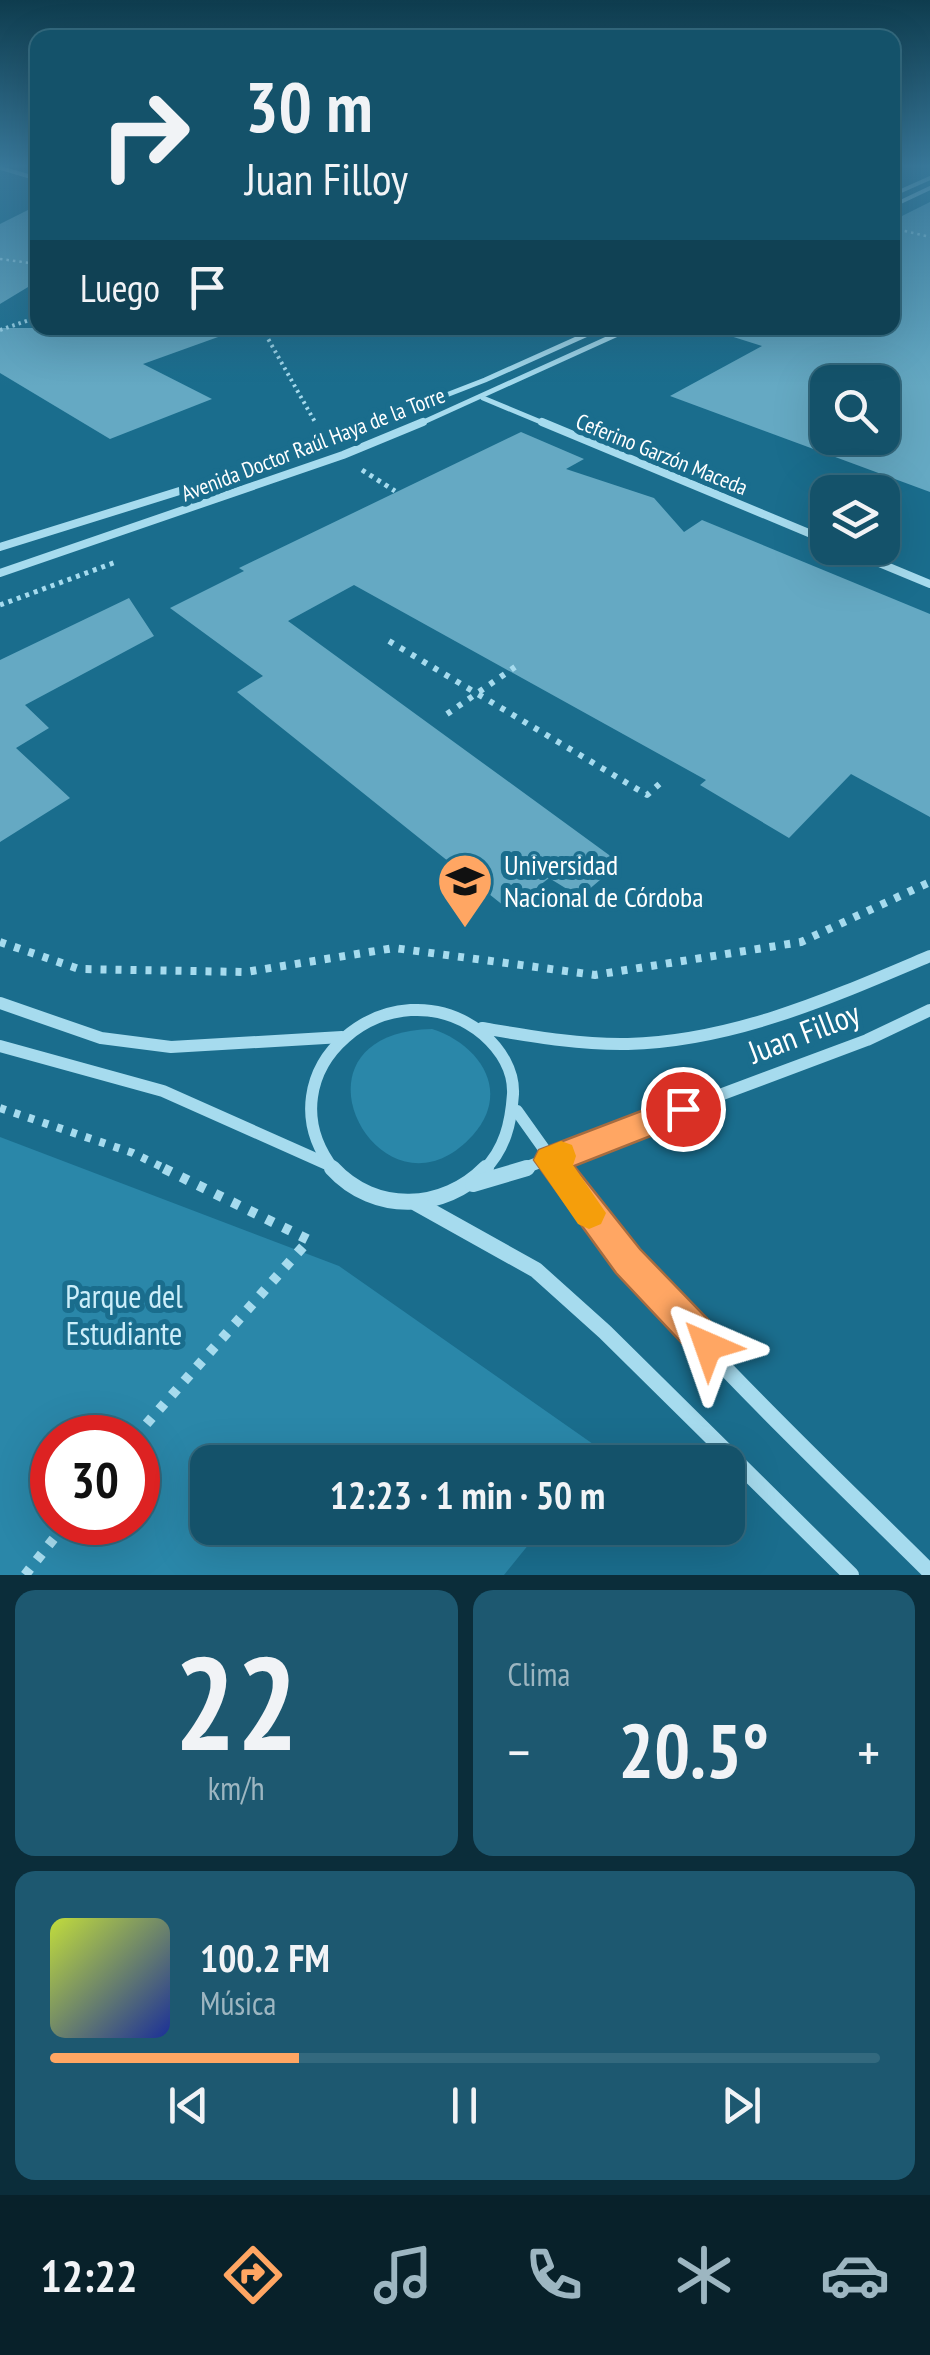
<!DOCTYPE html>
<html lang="es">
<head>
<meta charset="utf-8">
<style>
	:root { --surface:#14526a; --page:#1d5870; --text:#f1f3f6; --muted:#9db6c1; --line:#33697e; --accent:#ffa663 }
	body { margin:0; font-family:"PT Sans Narrow",sans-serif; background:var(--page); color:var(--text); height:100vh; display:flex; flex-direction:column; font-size:38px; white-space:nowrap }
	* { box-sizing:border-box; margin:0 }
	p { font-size:32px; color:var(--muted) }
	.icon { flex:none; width:55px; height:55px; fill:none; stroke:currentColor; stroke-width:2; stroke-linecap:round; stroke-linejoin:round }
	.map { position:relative; height:1575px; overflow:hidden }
	.drawer { display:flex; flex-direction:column; gap:15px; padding:15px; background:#0b2d3a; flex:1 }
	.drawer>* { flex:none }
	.top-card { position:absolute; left:30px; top:30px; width:870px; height:305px; border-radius:20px; box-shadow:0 10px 40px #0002,0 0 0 2px var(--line); background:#14526a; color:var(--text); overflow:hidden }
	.controls { position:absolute; left:810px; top:365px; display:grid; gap:20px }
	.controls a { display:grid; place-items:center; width:90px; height:90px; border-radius:20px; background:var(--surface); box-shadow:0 10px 40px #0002,0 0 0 2px var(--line); font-size:50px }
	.speed { position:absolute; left:30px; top:1415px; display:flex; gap:20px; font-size:50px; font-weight:700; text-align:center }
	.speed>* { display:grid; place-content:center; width:130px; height:130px; border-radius:50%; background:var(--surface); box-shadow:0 10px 40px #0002,0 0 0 2px var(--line); line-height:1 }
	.speed .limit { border:15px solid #d22; background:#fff; color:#111 }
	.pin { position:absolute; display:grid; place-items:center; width:85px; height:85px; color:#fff; margin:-42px; border:5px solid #fff; border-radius:50%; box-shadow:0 2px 10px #0007 }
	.me { position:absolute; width:110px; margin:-55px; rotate:317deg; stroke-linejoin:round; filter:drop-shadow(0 0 8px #0008) }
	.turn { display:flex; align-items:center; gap:35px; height:210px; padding:0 50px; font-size:45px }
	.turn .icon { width:130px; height:130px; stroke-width:2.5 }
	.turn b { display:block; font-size:70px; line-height:85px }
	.then { display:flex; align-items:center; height:95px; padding:0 50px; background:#0003; gap:20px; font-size:38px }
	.big { font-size:75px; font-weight:700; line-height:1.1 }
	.drawer .card { flex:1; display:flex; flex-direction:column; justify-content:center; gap:15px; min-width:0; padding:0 35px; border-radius:20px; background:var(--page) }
	.drawer .dial { align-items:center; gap:0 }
	.dial b { font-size:130px; line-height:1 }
	.song { display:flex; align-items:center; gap:30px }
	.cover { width:120px; height:120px; border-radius:15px; background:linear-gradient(135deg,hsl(70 70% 55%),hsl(230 70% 35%)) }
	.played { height:10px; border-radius:5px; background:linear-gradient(90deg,var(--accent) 30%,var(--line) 30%) }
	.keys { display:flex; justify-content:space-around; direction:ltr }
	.heat { display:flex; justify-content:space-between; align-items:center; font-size:55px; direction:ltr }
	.drawer .tiles { flex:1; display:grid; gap:15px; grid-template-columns:1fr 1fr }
	.card:last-child { grid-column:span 2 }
	.trip { position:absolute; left:190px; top:1445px; width:555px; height:100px; border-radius:20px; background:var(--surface); box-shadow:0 10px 40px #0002,0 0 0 2px var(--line); font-weight:700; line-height:100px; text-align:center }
	.menu { display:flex; height:160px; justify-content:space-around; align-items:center; background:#08212a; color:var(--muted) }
	.menu .icon { width:70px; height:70px }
	.menu .on { color:var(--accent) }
	.menu b { font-size:45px; color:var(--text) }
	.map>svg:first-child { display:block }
</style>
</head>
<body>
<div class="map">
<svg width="930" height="1575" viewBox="0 0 930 1575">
	<rect width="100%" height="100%" fill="#1a6d8d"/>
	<g fill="#2a87a9" fill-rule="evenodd">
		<path d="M 432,1029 C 479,1044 512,1091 473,1135 C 382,1236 272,1033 432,1029 Z"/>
		<path d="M 0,1137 L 339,1266 L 603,1451 L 593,1462 L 208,1462 L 208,1528 L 542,1528 L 504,1575 L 0,1575 ZM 52,1438 L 138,1438 L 138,1522 L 52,1522 Z"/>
	</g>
	<g fill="#65a9c3" fill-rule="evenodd">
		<path d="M 930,202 L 930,492 L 670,396 L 762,346 L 724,334 L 725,328 L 892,328 L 892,221 ZM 828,382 L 882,382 L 882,438 L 828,438 Z"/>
		<polygon points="38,205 38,281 0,304 0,224"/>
		<polygon points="0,328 80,328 92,333 109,328 231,328 232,332 143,364 212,399 110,439 0,373"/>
		<polygon points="521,432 584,459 566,469 654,498 684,532 702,520 930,614 930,817 851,774 789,838 700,785 706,780 354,585 288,621 620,863 580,897 549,878 509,910 237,692 263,676 170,608 244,571 239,568"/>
		<polygon points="129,598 154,636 25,705 49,728 16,748 70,798 0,842 0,660"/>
	</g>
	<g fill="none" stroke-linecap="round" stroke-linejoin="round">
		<g stroke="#a6dbee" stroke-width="2.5" stroke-dasharray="2.5 4" stroke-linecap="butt">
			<polyline points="892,228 930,237"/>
			<polyline points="0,259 38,264"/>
		</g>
		<g stroke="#a6dbee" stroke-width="4" stroke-dasharray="2.5 4" stroke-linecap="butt">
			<polyline points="262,328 315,422"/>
			<polyline points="0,330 38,317"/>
		</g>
		<g stroke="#a6dbee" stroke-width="5" stroke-dasharray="4 5" stroke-linecap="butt">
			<polyline points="362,470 395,491"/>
			<polyline points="0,605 116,562"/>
		</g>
		<g stroke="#a6dbee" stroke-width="6" stroke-dasharray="5 8" stroke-linecap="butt">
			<polyline points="389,641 647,795 664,780"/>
			<polyline points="447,714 515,667"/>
		</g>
		<g stroke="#a6dbee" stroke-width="8" stroke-dasharray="6 9" stroke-linecap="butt">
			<polyline points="0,942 79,969 246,972 394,948 595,975 801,942 930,882"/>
			<polyline points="0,1108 133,1153 168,1170"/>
		</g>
		<g stroke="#a6dbee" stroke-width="10" stroke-dasharray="8 11" stroke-linecap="butt">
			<polyline points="134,1438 309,1240 163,1168"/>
			<polyline points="25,1575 67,1522"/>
		</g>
		<g stroke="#a6dbee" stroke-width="4">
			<polyline points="1,168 38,179"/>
			<polyline points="892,195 930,178"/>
			<polyline points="892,206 930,188"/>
		</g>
		<g stroke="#a6dbee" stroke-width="5">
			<polyline points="483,398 548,425"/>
			<polyline points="369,425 485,380 601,328"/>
			<polyline points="417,425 631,328"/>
		</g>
		<g stroke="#a6dbee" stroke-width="8">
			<polyline points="542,422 828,541"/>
			<polyline points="0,547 282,459 376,422"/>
			<polyline points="843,548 930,584"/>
			<polyline points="0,573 343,455 423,422"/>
		</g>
		<g stroke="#a6dbee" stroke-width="12">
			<polyline points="0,1003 101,1038 171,1047 342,1037"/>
			<path d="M 482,1028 C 530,1036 579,1045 628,1044 C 735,1041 833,997 930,956"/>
			<polyline points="0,1046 163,1091 327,1164"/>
			<polyline points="517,1111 559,1170"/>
			<path d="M 334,1170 C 257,1071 392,960 483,1034 C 500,1049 514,1070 513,1094 C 511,1123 505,1149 484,1170"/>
			<polyline points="519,1170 867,1040 930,1010"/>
		</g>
		<g stroke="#a6dbee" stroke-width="16">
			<path d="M 332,1168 C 375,1215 444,1211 486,1168"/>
			<path d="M 557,1168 C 662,1317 801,1444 930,1572"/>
			<polyline points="473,1184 527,1168"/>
			<polyline points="416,1203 536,1270 605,1332 851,1575"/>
		</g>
	</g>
	<linearGradient id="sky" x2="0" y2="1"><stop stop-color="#0e3c4e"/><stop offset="0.43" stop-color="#38789a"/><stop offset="1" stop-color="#38789a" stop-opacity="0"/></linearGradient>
	<rect width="930" height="386" fill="url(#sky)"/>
	<polygon fill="#ffa663" stroke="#a66c40" stroke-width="2.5" points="683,1095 694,1099 698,1109 694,1119 574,1166 640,1249 721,1333 726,1346 721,1358 708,1363 696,1358 616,1273 534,1160 539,1150"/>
	<polygon fill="#f59e0b" points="561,1141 572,1145 576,1156 573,1165 606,1213 601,1224 589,1229 578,1224 534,1160 539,1150"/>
	<defs>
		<g id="university-pin" transform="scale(2.875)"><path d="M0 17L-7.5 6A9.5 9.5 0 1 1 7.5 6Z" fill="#ffa663" stroke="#1a6d8d"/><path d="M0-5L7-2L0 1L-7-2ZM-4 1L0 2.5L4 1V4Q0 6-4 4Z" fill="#111"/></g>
	</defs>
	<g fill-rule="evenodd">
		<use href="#university-pin" x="465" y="881"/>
	</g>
	<g text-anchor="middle" stroke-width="10" stroke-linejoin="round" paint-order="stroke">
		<g font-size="22" fill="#fff" stroke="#1a6d8d">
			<text transform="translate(313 444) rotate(-21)" y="8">Avenida Doctor Raúl Haya de la Torre</text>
			<text transform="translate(662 454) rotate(22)" y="8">Ceferino Garzón Maceda</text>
		</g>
		<g font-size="28" fill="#fff" stroke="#1a6d8d" text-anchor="start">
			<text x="504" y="875">Universidad<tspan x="504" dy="32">Nacional de Córdoba</tspan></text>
		</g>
		<g font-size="32" fill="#fff" stroke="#1a6d8d">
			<text transform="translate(804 1033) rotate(-21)" y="11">Juan Filloy</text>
		</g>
		<g font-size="32" fill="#cceefa" stroke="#1a6d8d">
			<text x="124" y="1308">Parque del<tspan x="124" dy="37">Estudiante</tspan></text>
		</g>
	</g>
</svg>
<div class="controls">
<a><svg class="icon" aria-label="search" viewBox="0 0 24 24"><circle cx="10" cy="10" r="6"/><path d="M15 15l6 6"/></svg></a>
<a><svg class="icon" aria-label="layers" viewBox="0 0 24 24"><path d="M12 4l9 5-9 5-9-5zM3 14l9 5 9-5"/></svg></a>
</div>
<div class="speed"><div class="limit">30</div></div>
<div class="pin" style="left:683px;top:1109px;background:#d93025"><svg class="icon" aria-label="arrive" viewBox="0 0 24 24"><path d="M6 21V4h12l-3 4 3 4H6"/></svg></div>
<svg class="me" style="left:708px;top:1346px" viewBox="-20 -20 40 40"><path d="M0-17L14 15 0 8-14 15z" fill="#ffa663" stroke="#fff" stroke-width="4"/></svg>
<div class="trip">12:23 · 1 min · 50 m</div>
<div class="top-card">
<div class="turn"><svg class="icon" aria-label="right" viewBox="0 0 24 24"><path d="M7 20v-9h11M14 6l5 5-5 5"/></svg><div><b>30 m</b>Juan Filloy</div></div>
<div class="then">Luego<svg class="icon" aria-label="arrive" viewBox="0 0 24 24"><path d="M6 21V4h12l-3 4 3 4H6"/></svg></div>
</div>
</div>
<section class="drawer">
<div class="tiles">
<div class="card dial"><b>22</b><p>km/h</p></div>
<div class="card"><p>Clima</p>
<div class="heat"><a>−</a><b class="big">20.5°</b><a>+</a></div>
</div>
<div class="card">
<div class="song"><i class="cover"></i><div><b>100.2 FM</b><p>Música</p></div></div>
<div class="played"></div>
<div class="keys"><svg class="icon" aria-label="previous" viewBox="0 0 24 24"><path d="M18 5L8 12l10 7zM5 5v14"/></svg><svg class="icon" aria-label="pause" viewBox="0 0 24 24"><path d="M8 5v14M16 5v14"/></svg><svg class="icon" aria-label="next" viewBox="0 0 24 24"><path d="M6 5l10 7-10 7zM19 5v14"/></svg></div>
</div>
</div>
</section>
<nav class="menu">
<b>12:22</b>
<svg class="icon on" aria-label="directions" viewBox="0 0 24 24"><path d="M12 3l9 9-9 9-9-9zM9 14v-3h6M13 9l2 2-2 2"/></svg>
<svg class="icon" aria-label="music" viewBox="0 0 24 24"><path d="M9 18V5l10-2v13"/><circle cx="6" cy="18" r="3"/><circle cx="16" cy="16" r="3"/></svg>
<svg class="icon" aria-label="phone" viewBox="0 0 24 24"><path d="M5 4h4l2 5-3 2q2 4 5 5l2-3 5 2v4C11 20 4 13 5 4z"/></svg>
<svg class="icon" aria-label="climate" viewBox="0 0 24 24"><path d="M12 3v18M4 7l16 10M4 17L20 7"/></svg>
<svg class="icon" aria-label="car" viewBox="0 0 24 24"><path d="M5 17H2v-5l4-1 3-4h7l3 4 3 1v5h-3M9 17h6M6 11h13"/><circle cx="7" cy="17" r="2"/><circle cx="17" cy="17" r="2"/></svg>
</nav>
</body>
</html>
